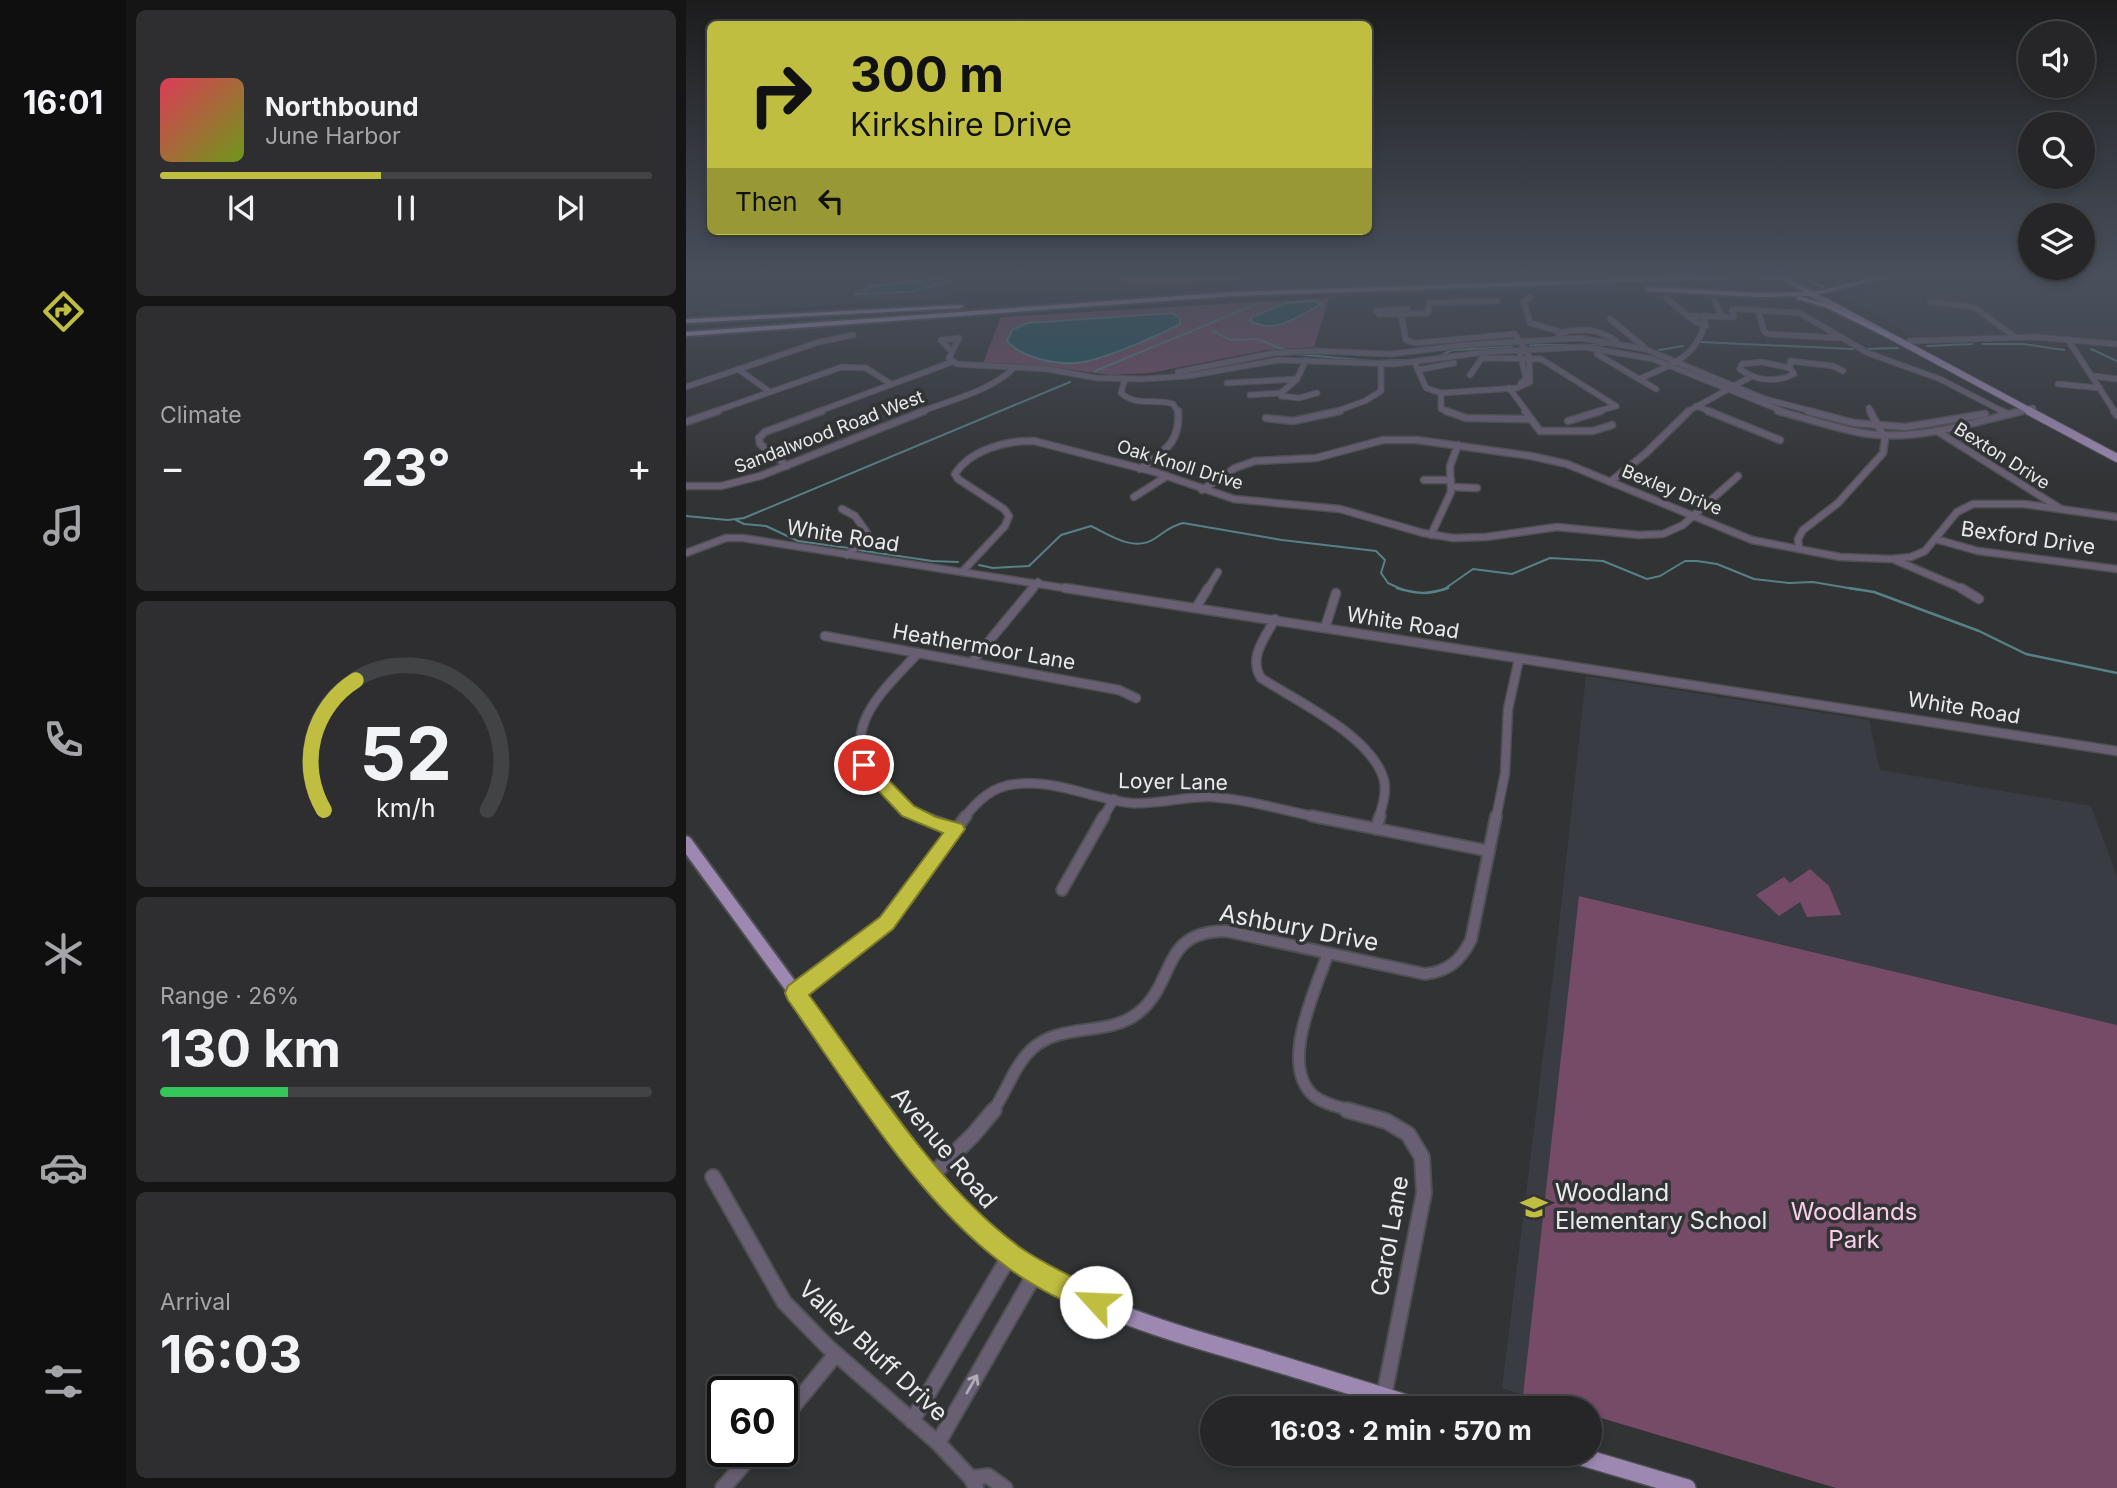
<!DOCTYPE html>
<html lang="en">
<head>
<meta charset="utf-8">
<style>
	:root { --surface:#262628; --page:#2e2e30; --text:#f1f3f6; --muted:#a4a5a8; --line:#424345; --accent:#bfbe41 }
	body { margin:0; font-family:Inter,sans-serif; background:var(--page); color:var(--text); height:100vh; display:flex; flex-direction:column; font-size:26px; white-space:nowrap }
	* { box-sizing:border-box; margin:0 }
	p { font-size:23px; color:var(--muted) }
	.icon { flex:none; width:38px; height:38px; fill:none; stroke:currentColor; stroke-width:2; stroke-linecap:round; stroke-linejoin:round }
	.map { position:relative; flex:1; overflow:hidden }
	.panel { display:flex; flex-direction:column; gap:10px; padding:10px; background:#151516; width:560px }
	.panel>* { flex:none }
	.guide { position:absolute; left:21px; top:21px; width:665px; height:214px; border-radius:10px; box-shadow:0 4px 10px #0003,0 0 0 2px var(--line); background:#bfbe41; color:#111; overflow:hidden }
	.buttons { position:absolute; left:1332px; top:21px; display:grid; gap:14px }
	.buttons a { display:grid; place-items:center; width:77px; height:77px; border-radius:50%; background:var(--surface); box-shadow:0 4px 10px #0003,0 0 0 2px var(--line); font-size:35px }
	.speed { position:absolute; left:21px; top:1376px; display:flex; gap:14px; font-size:35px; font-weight:700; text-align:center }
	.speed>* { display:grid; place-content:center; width:91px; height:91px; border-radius:50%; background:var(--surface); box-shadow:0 4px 10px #0003,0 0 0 2px var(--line); line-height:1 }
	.speed .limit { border:4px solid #111; border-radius:10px; background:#fff; color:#111 }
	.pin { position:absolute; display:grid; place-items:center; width:60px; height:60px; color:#fff; margin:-30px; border:4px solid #fff; border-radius:50%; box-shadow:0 2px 7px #0007 }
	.me { position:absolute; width:77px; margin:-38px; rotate:295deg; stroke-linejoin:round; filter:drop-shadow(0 0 5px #0008) }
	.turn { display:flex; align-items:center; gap:24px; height:147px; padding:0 28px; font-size:32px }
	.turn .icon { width:91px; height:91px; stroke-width:2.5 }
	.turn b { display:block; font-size:49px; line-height:60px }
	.then { display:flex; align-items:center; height:66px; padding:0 28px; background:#0003; gap:14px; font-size:26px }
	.big { font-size:52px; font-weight:700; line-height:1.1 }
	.panel .card { flex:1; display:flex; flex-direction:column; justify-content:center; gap:10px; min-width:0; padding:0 24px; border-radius:10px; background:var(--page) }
	.panel .dial { align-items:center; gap:0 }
	.dial svg { height:182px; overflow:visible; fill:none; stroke:var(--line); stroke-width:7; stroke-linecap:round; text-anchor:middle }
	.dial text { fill:var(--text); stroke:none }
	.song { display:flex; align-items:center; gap:21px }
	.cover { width:84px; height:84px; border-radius:10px; background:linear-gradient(135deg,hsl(350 70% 55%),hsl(80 70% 35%)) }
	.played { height:7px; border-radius:4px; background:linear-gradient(90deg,var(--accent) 45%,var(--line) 45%) }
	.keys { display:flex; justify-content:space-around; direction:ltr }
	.heat { display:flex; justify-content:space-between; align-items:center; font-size:38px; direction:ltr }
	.charge { height:10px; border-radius:5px; background:linear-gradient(90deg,#34c759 26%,var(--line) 0) }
	.trip { position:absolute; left:514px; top:1396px; width:402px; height:70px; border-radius:35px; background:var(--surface); box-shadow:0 4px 10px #0003,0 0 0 2px var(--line); font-weight:700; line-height:70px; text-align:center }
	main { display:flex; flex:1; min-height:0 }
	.tabs { display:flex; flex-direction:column; width:126px; justify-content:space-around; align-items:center; background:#0f0f10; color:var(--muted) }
	.tabs .icon { width:49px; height:49px }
	.tabs .current { color:var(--accent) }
	.tabs b { font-size:32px; color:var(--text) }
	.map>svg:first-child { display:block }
</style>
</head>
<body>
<main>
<nav class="tabs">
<b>16:01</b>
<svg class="icon current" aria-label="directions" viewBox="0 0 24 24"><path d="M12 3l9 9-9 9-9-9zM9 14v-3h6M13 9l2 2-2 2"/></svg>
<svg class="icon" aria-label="music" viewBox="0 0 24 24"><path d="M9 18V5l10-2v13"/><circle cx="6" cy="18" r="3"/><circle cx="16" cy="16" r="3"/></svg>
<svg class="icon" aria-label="phone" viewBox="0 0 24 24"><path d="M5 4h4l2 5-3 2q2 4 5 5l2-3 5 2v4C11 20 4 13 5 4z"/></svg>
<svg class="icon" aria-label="climate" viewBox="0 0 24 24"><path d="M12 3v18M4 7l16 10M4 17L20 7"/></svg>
<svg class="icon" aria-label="car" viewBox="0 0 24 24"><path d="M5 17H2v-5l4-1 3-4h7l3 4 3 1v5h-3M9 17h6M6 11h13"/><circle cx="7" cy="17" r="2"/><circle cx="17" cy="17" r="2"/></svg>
<svg class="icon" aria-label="filters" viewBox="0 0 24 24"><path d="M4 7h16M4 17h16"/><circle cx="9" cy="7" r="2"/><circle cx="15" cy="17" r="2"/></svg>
</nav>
<section class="panel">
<div class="card">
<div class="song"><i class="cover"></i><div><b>Northbound</b><p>June Harbor</p></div></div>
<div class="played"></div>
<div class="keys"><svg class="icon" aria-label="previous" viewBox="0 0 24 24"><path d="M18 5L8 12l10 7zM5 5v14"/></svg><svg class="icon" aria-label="pause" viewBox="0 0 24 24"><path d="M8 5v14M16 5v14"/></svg><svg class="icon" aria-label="next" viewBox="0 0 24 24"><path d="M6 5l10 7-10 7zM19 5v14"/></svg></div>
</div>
<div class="card"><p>Climate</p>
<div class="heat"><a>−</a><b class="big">23°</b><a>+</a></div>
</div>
<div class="card dial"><svg viewBox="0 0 100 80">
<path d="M14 69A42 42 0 1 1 86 69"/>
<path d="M14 69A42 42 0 0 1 28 12" stroke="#bfbe41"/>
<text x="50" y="56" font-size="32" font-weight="700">52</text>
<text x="50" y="72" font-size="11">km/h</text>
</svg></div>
<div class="card"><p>Range · 26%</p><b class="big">130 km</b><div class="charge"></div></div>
<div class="card"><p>Arrival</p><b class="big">16:03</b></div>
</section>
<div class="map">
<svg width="1431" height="1488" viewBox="0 0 1431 1488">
	<rect width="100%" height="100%" fill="#323335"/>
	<g fill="#3a3c44">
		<polygon points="0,274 344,274 304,287 245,299 0,314"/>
		<polygon points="1265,274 1431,274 1431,342 1347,334 1229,337 1153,296"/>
		<polygon points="900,676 1183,720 1194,770 1405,806 1431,876 1431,1025 894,896 837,1395 816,1388 872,935"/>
	</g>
	<g fill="#754b67">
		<polygon points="419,274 567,274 553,280 447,285"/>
		<polygon points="643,298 628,347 580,350 464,373 424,375 359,366 297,363 315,317"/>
		<polygon points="1124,869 1143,886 1155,915 1121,917 1114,902 1093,916 1070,895 1098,877 1104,883"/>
		<polygon points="893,896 1431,1025 1431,1488 1150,1488 905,1415 905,1409 882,1409 837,1395"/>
	</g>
	<g fill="#17545c" stroke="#568187" stroke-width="2">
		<polygon points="243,279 260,279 263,282 224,292 168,294 187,286"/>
		<path d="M 629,301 L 636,304 C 612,316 591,335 564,321 L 566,317 L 601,303 Z"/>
		<path d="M 487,313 L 494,318 L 494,324 C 474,335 420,358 398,362 C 374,366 337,359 321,341 L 326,330 L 341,323 Z"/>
	</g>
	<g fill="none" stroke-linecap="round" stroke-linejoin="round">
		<g stroke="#568187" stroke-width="2">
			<polyline points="1110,274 1139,288 1164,283"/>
			<polyline points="640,275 670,274"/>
			<polyline points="632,278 640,275"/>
			<polyline points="527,331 545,340 571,339 599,350"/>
			<polyline points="1015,342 1167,349"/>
			<polyline points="1296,344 1337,344 1378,350"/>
			<polyline points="844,345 922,345"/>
			<polyline points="1241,346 1286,344"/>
			<polyline points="1179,349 1212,348"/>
			<polyline points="1405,349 1431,361"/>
			<polyline points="973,350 997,346"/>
			<polyline points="610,354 684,361"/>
			<polyline points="754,356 766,350 826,347"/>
			<polyline points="691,361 723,360"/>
			<polyline points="409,371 573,303"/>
			<polyline points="0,516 42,520 58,518 384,382"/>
			<polyline points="50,520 58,524 80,526 112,541 163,548"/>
			<polyline points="172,550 246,561 272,562"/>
			<path d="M 293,565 L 307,568 L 343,566 L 375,535 L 405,526 C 424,535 447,552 468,539 C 479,532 484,526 497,523 L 596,540 L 690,551 L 699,560 L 695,573 L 702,583 L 717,590"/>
			<polyline points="757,590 787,569 826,574 864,558 917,561 961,579 974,576 999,561 1011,561 1031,564 1068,579 1103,583 1127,582 1174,590"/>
		</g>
		<g stroke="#568187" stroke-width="2.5">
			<path d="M 711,588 C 730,594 742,595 762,588"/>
			<polyline points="1163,588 1188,592 1293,631 1340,654 1431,673"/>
		</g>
		<g stroke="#4f5052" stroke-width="7">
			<g id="minor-far4">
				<polyline points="844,297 838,302 844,323 872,331 874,338"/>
				<polyline points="981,299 1010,322 1020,326"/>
				<polyline points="1029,301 1035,316"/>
				<polyline points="1244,302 1288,307 1329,337"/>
				<polyline points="1072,310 1078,331 1082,334 1152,338"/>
				<polyline points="715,314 693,314 690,311 721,309"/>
				<polyline points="1002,316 1048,317 1046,310 1051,309 1114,313 1182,353 1254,379 1318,412"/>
				<polyline points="924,319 957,346"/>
				<path d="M 873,333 C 894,328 912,328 930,341"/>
				<polyline points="1382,340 1429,412"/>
				<polyline points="1223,341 1350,337 1431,344"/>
				<path d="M 911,348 L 911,354 L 953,379 C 987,364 1015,356 1020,315"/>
				<polyline points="265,351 255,340 273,338 263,358 271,364 361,369 411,378 457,379 502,376 593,360 709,364 800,352 898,347 967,359 1099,412"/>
				<polyline points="834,352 840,379 835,383"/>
				<polyline points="1104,361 1147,366 1157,371"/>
				<polyline points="729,363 740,388 755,393 831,388 844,382 843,356 829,334 730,343 720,340 715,314 742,313 743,303 811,301"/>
				<path d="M 1104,368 L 1076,362 L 1056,364 L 1054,369 C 1069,381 1091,383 1108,374 L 1103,366 L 1107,361"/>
				<polyline points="52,369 84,392"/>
				<polyline points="732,370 768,363"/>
				<polyline points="492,372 588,353 630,351 705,354 779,345 894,338 959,349 1079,399 1129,412"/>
				<polyline points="784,375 796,358 855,359 930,406"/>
				<polyline points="1407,376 1431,379"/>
				<path d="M 439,379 L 435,393 C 450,407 469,398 487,404 L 492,412"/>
				<polyline points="953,379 970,389"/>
				<polyline points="541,383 611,379"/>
				<polyline points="1372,384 1414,388"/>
				<polyline points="0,387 133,342 167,335"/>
				<polyline points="823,388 841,412"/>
				<polyline points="595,393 611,379 620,360"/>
				<polyline points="755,393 755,409 765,412"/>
				<polyline points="564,395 595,393 595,396 613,398 631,393"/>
				<polyline points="1010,406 1026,412"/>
				<polyline points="1183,408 1185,412"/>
				<polyline points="27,412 156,367 180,368 205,384"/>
				<polyline points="131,412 266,362"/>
				<path d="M 234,412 C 265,400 305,391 329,367"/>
				<polyline points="648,412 679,401 695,391 695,365"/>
				<polyline points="909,412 930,406"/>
				<polyline points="1001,412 1066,376"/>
				<polyline points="1329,412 1347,408"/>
			</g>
		</g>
		<g stroke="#4f5052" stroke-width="9">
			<g id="minor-far3">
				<polyline points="760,411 780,418 845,419"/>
				<polyline points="839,411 854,431 907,431 926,425"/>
				<polyline points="1022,411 1094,440"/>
				<path d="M 1092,411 C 1120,418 1148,428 1176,433 C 1230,442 1284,423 1336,411"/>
				<polyline points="1122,411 1168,423 1220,427 1299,414"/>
				<polyline points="1315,411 1321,414"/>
				<polyline points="1428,411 1431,415"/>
				<polyline points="580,418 607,421 654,411"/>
				<polyline points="882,421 915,411"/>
				<polyline points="0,422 32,411"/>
				<polyline points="1251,431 1375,509"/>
				<polyline points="101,466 74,444 73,438 79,432 136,411"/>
				<path d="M 454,469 C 477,452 495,443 492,411"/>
				<polyline points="738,480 765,480"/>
				<polyline points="924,482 960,453 1003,411"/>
				<polyline points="0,486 35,486 74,476 238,411"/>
				<polyline points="766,487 791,488"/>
				<polyline points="516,490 549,468 569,461 630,458 697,440 731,440 845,456 881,464 1066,540 1154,557 1205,559 1225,557 1239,551 1271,512 1287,504 1338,504 1431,517"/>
				<polyline points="448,497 481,476"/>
				<polyline points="156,509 169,516 181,533 178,540 161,555"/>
				<polyline points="745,535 765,492 764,466 772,445"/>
				<polyline points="1249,539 1292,551 1431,569"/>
				<polyline points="1113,549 1112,539 1117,530 1152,503 1197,453 1199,439 1184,411"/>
				<polyline points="0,553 40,538 57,538 391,590"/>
				<polyline points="1209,560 1279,590"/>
				<path d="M 276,572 L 319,526 L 323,516 L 318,509 L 272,479 L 269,474 C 284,450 321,440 348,441 L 469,472 L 548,499 L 654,509 L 737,533 L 767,538 L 800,537 L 871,527 L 953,535 L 977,534 L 997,525 L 1052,476"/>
				<polyline points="346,590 352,582"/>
				<polyline points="521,590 532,572"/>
			</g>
		</g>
		<g stroke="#4f5052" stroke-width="11">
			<g id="minor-far2">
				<polyline points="379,588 1431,751"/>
				<polyline points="1275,588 1293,599"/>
				<polyline points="511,606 522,588"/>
				<path d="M 589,619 C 579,638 562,657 575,678 C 612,702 686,736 698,780 C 701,793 696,806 693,818"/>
				<polyline points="639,628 650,593"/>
				<polyline points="139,636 433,690 450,698"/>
				<path d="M 232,653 C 196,692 146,733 195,785 C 207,798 221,809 237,818"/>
				<polyline points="285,663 347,588"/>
				<path d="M 278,818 C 292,800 307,786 330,784 C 369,779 407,799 445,803 C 472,805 498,796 525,797 C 561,799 599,811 635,818"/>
				<polyline points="417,818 428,799"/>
				<polyline points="810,818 819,773 822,709 833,659"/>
			</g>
		</g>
		<g stroke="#4f5052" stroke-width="14">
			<g id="minor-far1">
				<polyline points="234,816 270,829"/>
				<polyline points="626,816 803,851"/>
				<polyline points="690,829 694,816"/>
				<polyline points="376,890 418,816"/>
				<path d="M 642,953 C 630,990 592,1065 628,1096 C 638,1104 655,1108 668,1111"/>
				<polyline points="109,993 200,923 280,816"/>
				<path d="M 307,1111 C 321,1091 328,1065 347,1048 C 377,1022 422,1037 452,1013 C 491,982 474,931 540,931 L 739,974 C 763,971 774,961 785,940 L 810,816"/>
			</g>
		</g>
		<g stroke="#4f5052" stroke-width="18">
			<g id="minor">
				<polyline points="661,1110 700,1121 722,1134 736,1157 738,1193 698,1396"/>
				<polyline points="27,1177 98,1302 142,1347 252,1443 285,1478 290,1488"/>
				<polyline points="244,1177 287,1135 308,1110"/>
				<polyline points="96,1420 150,1354"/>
				<polyline points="226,1421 324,1255"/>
				<polyline points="252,1443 350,1272"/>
				<polyline points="285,1478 302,1476 319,1488"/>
				<polyline points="37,1488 69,1451"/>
			</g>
		</g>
		<g stroke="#4f5052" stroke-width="8">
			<polyline id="major-far3" points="1126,294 1346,412"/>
		</g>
		<g stroke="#4f5052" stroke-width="10">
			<polyline id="major-far2" points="1343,411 1431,458"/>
		</g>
		<g stroke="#4f5052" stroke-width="17">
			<polyline id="major-far1" points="0,843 196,1111"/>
		</g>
		<g stroke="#4f5052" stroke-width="20">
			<g id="major">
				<path d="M 195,1110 C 230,1158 265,1208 313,1246 C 383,1303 474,1329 560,1354 C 619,1372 679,1390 738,1409"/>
				<polyline points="886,1454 1001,1488"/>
			</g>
		</g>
		<g stroke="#4f5052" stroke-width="4">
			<g id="highway">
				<polygon points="1078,274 1080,277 547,296 0,336 0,332 547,292"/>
				<polygon points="1087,274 1094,274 1127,292 1205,274 1215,274 1126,296 1113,296 1143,305 1206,336 1201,337 1139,307 1111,299 1112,296 1073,297 962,291 959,289 962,287 1073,293 1118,292"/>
				<polygon points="276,305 277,306 274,308 0,323 0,319"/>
			</g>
		</g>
		<use href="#minor-far4" stroke="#695f73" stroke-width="5"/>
		<use href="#minor-far3" stroke="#695f73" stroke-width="6"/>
		<use href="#minor-far2" stroke="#695f73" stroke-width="8"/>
		<use href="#minor-far1" stroke="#695f73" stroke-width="10"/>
		<use href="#minor" stroke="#695f73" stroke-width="14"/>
		<use href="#major-far3" stroke="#9d88b2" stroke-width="6"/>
		<use href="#major-far2" stroke="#9d88b2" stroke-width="8"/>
		<use href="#major-far1" stroke="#9d88b2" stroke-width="13"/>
		<use href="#major" stroke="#9d88b2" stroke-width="17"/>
		<use href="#highway" fill="#b299cb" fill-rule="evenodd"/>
		<g stroke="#4f5052" stroke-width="9" stroke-linecap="butt">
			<polyline id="highway-bridge" points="1078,276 1109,274"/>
		</g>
		<use href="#highway-bridge" stroke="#b299cb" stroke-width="7"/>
	</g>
	<defs><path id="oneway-shaft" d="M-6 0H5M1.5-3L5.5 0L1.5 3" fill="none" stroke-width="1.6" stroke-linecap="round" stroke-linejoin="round" transform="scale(1.75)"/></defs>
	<use stroke="#b0abb6" href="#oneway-shaft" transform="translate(286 1384) rotate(-60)"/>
	<linearGradient id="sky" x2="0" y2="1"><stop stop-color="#1c1c1d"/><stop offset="0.57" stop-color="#49505c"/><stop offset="1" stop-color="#49505c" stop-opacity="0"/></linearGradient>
	<rect width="1431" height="482" fill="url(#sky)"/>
	<path fill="#bfbe41" stroke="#7c7c2a" stroke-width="2" d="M 178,759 L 184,761 L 228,806 L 250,817 L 276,824 L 279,829 L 207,929 L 123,995 C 184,1078 251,1187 335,1248 C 361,1266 391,1279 419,1293 L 423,1302 L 419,1311 L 410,1315 C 378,1302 344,1285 317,1264 C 230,1199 164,1088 102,1000 L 99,993 L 102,986 L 194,917 L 257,833 L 216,816 L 173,770 L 170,765 L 173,761 Z"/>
	<defs>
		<g id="school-bare" transform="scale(2.1)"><path d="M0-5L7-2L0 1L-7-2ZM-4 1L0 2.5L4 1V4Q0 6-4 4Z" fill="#bfbe41" stroke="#323335" stroke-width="2.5" paint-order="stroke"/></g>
	</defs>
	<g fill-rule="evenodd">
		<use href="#school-bare" x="848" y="1207"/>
	</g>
	<g text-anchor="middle" stroke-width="7" stroke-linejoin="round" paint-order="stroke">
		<g font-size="18" fill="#eaeaec" stroke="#323335">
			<text transform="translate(143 432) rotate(-21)" y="6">Sandalwood Road West</text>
			<text transform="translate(1316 456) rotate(32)" y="6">Bexton Drive</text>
			<text transform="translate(494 465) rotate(17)" y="6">Oak Knoll Drive</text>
			<text transform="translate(986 490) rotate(22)" y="6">Bexley Drive</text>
		</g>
		<g font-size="21" fill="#eaeaec" stroke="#323335">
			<text transform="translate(157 536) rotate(9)" y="7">White Road</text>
			<text transform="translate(1342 538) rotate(8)" y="7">Bexford Drive</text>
			<text transform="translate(717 623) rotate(9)" y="7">White Road</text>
			<text transform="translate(298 647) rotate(10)" y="7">Heathermoor Lane</text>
			<text transform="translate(1278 708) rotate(9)" y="7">White Road</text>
			<text transform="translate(487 782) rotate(1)" y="7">Loyer Lane</text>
		</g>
		<g font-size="24" fill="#eaeaec" stroke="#323335">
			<text transform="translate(613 928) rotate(11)" y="8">Ashbury Drive</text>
			<text transform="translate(258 1148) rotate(50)" y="8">Avenue Road</text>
			<text transform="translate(704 1236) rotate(-80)" y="8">Carol Lane</text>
			<text transform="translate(187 1351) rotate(43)" y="8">Valley Bluff Drive</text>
		</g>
		<g font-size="24" fill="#eaeaec" stroke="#323335" text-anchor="start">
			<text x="869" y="1201">Woodland<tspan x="869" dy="28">Elementary School</tspan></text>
		</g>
		<g font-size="24" fill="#fbcdea" stroke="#323335">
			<text x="1168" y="1220">Woodlands<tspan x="1168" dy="28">Park</tspan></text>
		</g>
	</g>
</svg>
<div class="buttons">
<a><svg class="icon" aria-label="sound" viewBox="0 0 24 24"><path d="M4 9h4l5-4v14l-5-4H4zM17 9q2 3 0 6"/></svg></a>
<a><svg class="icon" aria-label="search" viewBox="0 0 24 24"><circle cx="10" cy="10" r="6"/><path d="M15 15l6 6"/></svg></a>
<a><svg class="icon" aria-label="layers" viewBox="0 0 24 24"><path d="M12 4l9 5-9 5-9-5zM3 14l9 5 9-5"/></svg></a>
</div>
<div class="speed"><div class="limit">60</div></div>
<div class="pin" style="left:178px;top:765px;background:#d93025"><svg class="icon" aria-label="arrive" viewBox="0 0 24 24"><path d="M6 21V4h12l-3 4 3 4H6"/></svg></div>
<svg class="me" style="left:410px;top:1302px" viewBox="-20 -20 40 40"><circle r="19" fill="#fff"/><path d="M0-13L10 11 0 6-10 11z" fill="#bfbe41"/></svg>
<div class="trip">16:03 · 2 min · 570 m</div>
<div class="guide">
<div class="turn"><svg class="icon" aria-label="right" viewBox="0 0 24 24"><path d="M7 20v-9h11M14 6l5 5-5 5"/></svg><div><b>300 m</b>Kirkshire Drive</div></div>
<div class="then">Then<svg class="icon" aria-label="left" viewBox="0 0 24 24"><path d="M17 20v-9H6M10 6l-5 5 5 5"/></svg></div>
</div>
</div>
</main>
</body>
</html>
